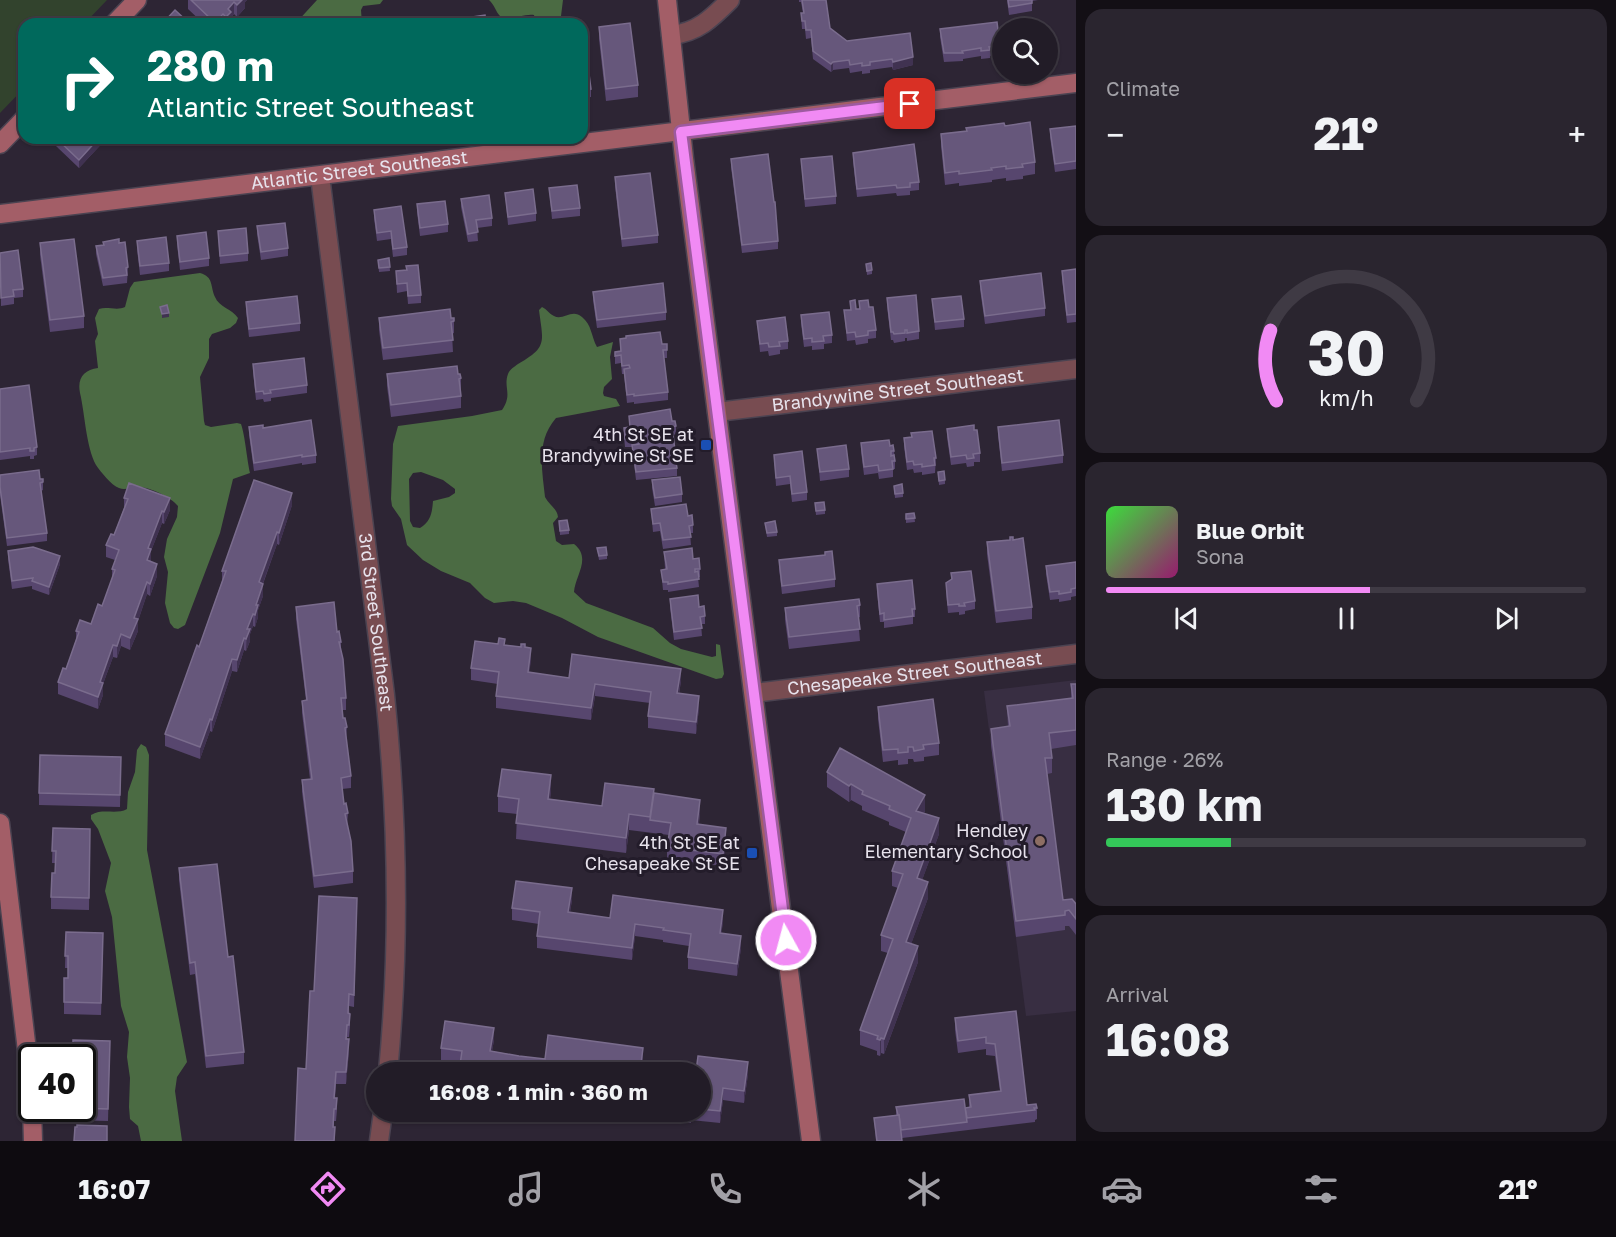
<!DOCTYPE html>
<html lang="en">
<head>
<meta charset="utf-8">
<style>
	:root { --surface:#221c27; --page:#2a252f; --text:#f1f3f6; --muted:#a2a1a7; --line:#3f3a44; --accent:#f18af4 }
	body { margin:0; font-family:"Golos Text",sans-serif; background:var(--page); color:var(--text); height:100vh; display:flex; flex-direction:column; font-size:22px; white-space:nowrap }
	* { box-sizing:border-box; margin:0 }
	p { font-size:20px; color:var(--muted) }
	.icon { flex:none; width:33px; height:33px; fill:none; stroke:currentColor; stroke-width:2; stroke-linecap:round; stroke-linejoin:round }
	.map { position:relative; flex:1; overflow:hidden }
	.side { display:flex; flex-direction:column; gap:9px; padding:9px; background:#130f15; width:540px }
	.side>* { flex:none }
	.hud { position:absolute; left:18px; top:18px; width:570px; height:126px; border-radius:18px; box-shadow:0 2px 4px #0004,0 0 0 2px var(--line); background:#00695c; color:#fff; overflow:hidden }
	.tools { position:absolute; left:992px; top:18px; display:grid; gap:12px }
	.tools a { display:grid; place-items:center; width:66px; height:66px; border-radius:50%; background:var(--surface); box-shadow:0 2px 4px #0004,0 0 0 2px var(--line); font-size:30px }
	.speed { position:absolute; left:18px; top:1044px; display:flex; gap:12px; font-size:30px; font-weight:700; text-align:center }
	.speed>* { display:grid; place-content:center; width:78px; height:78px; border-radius:50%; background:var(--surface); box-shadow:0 2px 4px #0004,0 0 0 2px var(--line); line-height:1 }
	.speed .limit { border:3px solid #111; border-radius:9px; background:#fff; color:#111 }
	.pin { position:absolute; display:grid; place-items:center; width:51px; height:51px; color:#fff; margin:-26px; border-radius:12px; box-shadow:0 3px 9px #0006 }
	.me { position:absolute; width:66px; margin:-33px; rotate:353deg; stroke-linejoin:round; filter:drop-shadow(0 0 4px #0008) }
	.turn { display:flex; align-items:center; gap:21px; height:126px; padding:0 30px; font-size:27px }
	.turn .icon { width:78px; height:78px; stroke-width:2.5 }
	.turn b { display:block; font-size:42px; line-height:51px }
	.big { font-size:45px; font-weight:700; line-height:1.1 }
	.side .tile { flex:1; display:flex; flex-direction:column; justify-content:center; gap:9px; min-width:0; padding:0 21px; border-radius:18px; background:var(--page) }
	.side .dial { align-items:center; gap:0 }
	.dial svg { height:156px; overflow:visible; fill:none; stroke:var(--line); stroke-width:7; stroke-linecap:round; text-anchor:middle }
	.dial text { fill:var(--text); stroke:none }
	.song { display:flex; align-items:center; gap:18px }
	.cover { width:72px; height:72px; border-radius:9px; background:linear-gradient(135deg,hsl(120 70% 55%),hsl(320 70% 35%)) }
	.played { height:6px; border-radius:3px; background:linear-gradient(90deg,var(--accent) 55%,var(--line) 55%) }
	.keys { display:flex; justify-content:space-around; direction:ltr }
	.heat { display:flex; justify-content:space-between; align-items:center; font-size:33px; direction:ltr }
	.charge { height:9px; border-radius:4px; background:linear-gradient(90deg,#34c759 26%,var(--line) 0) }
	.trip { position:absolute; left:366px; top:1062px; width:345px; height:60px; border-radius:30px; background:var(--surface); box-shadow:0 2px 4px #0004,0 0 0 2px var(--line); font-weight:700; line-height:60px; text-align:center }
	.menu { display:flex; height:96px; justify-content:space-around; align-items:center; background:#0e0b10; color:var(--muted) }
	.menu .icon { width:42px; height:42px }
	.menu .active { color:var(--accent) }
	.menu b { font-size:27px; color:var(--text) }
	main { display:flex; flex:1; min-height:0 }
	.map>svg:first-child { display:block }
</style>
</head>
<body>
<main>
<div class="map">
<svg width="1076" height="1141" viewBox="0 0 1076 1141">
	<rect width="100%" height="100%" fill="#2d2534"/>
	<polygon fill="#382e42" points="1076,680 1076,1011 1026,1016 984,691"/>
	<polygon fill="#32432d" points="0,0 107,0 84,24 24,24 24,88 0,113"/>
	<g fill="#4b6b43" fill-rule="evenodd">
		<polygon points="317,0 383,0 380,4 363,6 361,10 362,24 295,24"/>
		<path d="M 489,0 L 563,0 L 560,24 L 536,24 L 534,15 C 525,13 508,22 500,16 C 496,12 494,4 489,0 Z"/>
		<path d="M 200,273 C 214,277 210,286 215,297 C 219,307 232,309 238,318 L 236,323 L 230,328 L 212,334 L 209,339 L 209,358 L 200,377 L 204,421 L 205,425 L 211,427 L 237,423 L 241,424 C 245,435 247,460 250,473 L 233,479 L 220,533 L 185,625 L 178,629 L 174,628 L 170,623 L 165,603 L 168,572 L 164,557 L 167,539 L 177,517 L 178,506 C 171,497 148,486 137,487 C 131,487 125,491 119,488 C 111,485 101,472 96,465 C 86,447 85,414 80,393 C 77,378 84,370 98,368 L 95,341 L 98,334 L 95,318 L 99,309 C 107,306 117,311 125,307 L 130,288 L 134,282 Z"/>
		<path d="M 542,307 C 547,309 549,314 554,316 C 563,321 572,308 582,317 C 592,325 591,336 597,347 L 613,342 L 610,357 L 612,379 L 604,387 L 603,393 L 604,396 L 616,399 L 620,406 L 556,418 C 536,441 542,469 545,497 C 549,505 557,508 558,517 L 553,523 L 556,541 L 562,545 L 574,544 C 592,558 575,576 574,592 L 586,603 L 653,628 L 670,643 L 681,649 L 712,657 L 716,656 L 716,644 L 720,645 L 724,674 L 722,678 L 716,679 L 598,637 L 562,618 L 526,603 L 513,601 L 494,603 L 485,598 L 470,583 L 441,571 L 423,560 L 407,545 L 401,519 L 392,506 L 391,499 L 393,444 L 398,426 L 472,416 L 502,410 C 513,394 503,388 508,374 C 510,369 514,367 518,364 C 548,347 543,342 539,310 ZM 421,472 L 443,480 L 455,489 L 455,493 L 449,497 L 433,501 C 432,513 431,521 420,528 L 413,527 L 410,521 L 409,479 L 413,473 Z"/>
		<path d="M 141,744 L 146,747 L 149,755 L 147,850 L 187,1062 L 177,1077 L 175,1091 L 182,1141 L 141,1141 L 138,1126 L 130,1119 L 129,1107 L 130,1078 L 127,1057 L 129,1032 L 121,1006 L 112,917 L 105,891 L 111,863 L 98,829 L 91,819 L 91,815 C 102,808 117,815 127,809 L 128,792 L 135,772 L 137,750 Z"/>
	</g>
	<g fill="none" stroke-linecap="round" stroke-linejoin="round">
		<g stroke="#4b4351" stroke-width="21">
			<g id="street">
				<path d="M 671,35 C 697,33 712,18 730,0"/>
				<path id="s1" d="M 320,176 L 385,695 C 398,821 400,946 388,1072"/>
				<path id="s2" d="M 717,412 L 1076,369"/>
				<path id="s3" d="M 754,693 L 1076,654"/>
				<polyline points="379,1141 383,1112"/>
			</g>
		</g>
		<g stroke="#4b4351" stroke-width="21">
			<g id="secondary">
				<polyline points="667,0 684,158 811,1141"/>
				<polyline points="114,24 137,0"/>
				<polyline points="0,144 24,119"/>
				<path id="s4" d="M 0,214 L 1076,83"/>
				<polyline points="0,823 32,1093"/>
				<polyline points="32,1108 33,1141"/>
			</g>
		</g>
		<use href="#street" stroke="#784c51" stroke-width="18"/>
		<use href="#secondary" stroke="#a35e67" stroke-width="18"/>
	</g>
	<g fill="#57466e">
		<polygon points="188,0 247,0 245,2 245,8 237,17 234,14 231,18 230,24 204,24 188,9"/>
		<polygon points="799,0 826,0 830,28 847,41 913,65 893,70 892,67 870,70 870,73 862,74 862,71 850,73 849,68 833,70 831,72 813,59 811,38 806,39 805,29 802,29 801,13 803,13 801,2 799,2"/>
		<polygon points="1007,0 1038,0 1032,1 1032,11 1009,15"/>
		<polygon points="599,27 638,85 638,97 606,101 599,39"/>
		<polygon points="940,29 1000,46 1000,54 990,56 990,58 981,59 981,56 963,59 963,61 944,62 940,37"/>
		<polygon points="582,51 591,89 591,97 582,98"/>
		<polygon points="1005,126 1035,162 1035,174 1023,176 1023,179 1006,181 1006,178 992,180 992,182 959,186 959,183 945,185 941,146 941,134"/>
		<polygon points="1076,126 1076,169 1055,172 1050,137 1050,129"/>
		<polygon points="56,138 107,138 79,168 56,146"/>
		<polygon points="165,138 181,138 173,146"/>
		<polygon points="853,153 919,182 919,190 910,191 910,195 897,196 896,193 857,197 853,161"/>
		<polygon points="731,159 778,241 778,249 742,253 731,167"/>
		<polygon points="801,159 836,196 836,204 805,207"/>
		<polygon points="615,177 658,235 658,243 622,247 615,186"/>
		<polygon points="549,188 580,208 580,216 552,219"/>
		<polygon points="505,193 536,213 536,221 508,225"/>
		<polygon points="461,199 492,218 492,226 477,228 478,241 468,242 461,207"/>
		<polygon points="417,204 448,224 448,232 420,236 417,212"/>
		<polygon points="374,210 407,247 407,255 393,257 391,239 377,241 374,218"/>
		<polygon points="257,226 288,248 288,256 261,260 257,234"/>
		<polygon points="218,231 248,253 248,261 220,264"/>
		<polygon points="177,236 209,258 209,266 180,270 177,244"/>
		<polygon points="137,241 169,263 169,271 140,275 137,249"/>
		<polygon points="40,243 84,316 84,328 50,332 40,255"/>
		<polygon points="119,243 128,267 127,283 103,286 96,254 96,246"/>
		<polygon points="0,253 23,289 23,297 14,298 14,304 1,306"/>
		<polygon points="389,258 390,271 379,272 378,260"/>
		<polygon points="866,264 872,270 872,274 867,275"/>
		<polygon points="406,266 421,295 421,303 408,304 407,291 397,293 396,271 406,270"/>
		<polygon points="1076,269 1076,322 1067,323 1062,279 1062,271"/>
		<polygon points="980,281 1045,308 1045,316 985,324 980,289"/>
		<polygon points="593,292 666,312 666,320 597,328 593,300"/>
		<polygon points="887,298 919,331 919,339 907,341 907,338 905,338 905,341 894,343 893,340 891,340 887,306"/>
		<polygon points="932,299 964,319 964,327 935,330"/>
		<polygon points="850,301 856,309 859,309 859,301 869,307 876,330 876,338 868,339 868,343 856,345 855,340 847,341 844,310 850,310"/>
		<polygon points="246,302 300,323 300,331 249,337 246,311"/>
		<polygon points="801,315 832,335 832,343 824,344 824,349 812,350 812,346 804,347 801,323"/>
		<polygon points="379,318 451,318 454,321 454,333 452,334 453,352 383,360 379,330"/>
		<polygon points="757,321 788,341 788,349 780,350 780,354 769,356 768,351 760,352"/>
		<polygon points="620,339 662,344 667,350 667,358 664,358 668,392 668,400 634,404 634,402 627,403 624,374 622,374 621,363 615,364 615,352 620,351"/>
		<polygon points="253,364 307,385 307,393 271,398 271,401 264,402 263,399 256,400 253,372"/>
		<polygon points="387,374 458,374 461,378 461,408 391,417 387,386"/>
		<polygon points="0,389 37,447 37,455 34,456 34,459 30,459 30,456 0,460"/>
		<polygon points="629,416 672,421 676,426 676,434 673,435 675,450 680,456 680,464 677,464 677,476 636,480 632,447 625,447 624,436 624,428 629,427"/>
		<polygon points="249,427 263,428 316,455 316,463 302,465 302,463 254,471 249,435"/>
		<polygon points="998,427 1063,455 1063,463 1002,471 998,435"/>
		<polygon points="947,429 980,453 980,462 974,462 974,466 967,467 966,463 951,465 947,437"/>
		<polygon points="911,433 936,458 935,473 922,475 922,472 914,473 913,469 907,470 904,446 904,438 911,437"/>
		<polygon points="861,443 890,446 894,451 895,461 895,469 893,469 893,477 879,479 878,473 864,475 861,451"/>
		<polygon points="817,449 849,469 849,477 820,481"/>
		<polygon points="774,455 807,492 807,500 792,502 790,484 776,486"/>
		<polygon points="938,472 945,480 945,484 939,485"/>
		<polygon points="0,475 43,479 43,490 41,491 47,533 47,541 7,546 0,495"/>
		<polygon points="652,480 682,494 682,502 655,506 652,488"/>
		<polygon points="894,486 903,493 903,497 895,498"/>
		<polygon points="124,498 170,510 164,524 162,523 151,551 151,561 157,576 150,596 147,594 138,621 138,631 130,650 121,646 117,658 113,657 103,684 103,695 98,709 58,694 58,682 66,669 76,642 76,631 91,624 102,606 112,580 112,569 115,560 106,557 106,545 114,535 124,508"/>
		<polygon points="815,503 825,510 825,514 816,515"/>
		<polygon points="292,505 279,545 277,544 263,584 263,596 258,610 258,617 255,627 253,626 250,634 250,641 246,651 244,650 237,672 232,671 212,732 210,731 200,759 165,746 165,734 199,647 222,581 222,571"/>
		<polygon points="651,509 688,516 693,525 693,533 690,533 691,545 663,549 660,531 653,532"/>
		<polygon points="914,513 915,522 906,523 906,514"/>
		<polygon points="559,521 569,530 569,534 560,535"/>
		<polygon points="765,523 777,532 777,536 767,537"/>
		<polygon points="987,542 1032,607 1032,619 996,623 987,554"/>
		<polygon points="597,548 607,555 607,559 599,560"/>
		<polygon points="8,551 60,564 49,595 32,589 32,586 12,589 8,559"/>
		<polygon points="664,552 693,559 700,569 700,577 698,577 699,587 668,592 668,590 663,590 661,570 665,569"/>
		<polygon points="825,555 835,579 835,587 782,594 779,568 779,560"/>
		<polygon points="1076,562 1076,596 1071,597 1071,600 1059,602 1059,599 1050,600 1046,574 1046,566"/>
		<polygon points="951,573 975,601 975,609 965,611 965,614 959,615 959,612 948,613 946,591 946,583 951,580"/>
		<polygon points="877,584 915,609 915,617 913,617 913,624 884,628 884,622 880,622 877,592"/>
		<polygon points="670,599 699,607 705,616 705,624 701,624 702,636 674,640 670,607"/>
		<polygon points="860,605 860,617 858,618 860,641 789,649 785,620 785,608"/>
		<polygon points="296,607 337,632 341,642 341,650 346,698 346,710 342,710 343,718 347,727 346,739 351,776 351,788 342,789 344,804 348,813 347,825 353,871 353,883 314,888 302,792 302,780 310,779 302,713 302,701 306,700 296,619"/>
		<polygon points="505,645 525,647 531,660 529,672 569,678 681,681 679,694 699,708 696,734 648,728 648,716 650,703 595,696 591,720 496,708 496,696 498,684 471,680 471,668"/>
		<polygon points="1071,684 1076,684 1076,745 1051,749 1052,758 1052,773 1047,774 1063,900 1076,904 1076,935 1069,926 1065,926 1065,930 1016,937 991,745 991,729 1008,727 1007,706 1071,698"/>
		<polygon points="878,707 939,743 939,755 924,757 924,761 914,762 913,759 908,759 908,764 898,765 898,760 883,762 878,719"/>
		<polygon points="121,757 120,807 39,805 39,793"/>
		<polygon points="827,772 925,811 924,813 939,834 922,880 928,898 911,944 918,962 884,1054 881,1053 880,1056 877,1055 877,1051 860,1045 860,1030 888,953 881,951 881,935 898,888 892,886 892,871 906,832 889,825 889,822 862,810 862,806 851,800 849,802 827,787"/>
		<polygon points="551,791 550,799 602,806 654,793 700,812 699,824 726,840 723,866 667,859 667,847 669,835 629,830 626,853 516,839 517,814 498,812 498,796"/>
		<polygon points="53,828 90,829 89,910 51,909 51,897 55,873 55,863 52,863"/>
		<polygon points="179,868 228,957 244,1052 244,1064 206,1068 195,974 190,975 179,880"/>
		<polygon points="572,900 570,912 610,918 723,922 721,934 741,948 737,976 688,969 688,957 689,946 663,942 663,940 635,936 632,960 537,948 537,936 539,924 512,920 512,908"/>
		<polygon points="357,910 354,1007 349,1006 350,1026 349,1037 347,1037 349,1051 346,1084 336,1084 335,1098 337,1110 336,1121 334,1121 334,1127 335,1141 306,1069 314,991"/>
		<polygon points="66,932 103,945 101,1015 64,1014 64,978 68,978 68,968 65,968"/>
		<polygon points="1016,1011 1027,1105 1037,1108 1037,1119 1035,1120 1035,1122 902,1138 902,1141 876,1141 874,1118 896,1115 896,1107 965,1112 969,1107 969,1095 1000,1091 995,1056 986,1055 986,1049 958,1053 955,1030 955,1018"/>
		<polygon points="494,1040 492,1051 519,1056 545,1059 643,1060 641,1072 459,1072 460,1063 441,1060 441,1048"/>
		<polygon points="110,1041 108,1121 71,1120 71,1108"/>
		<polygon points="700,1072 748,1074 744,1103 723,1100 720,1123 691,1120 691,1123 687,1123 687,1119 676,1117 675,1123 669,1122 669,1116 635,1112 700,1112"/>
	</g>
	<g fill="#403251">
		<polygon points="242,0 247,0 245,2 245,8 237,17 237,5"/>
		<polygon points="234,2 234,14 231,18 231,24 226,24 226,17 228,9"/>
		<polygon points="223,14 223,24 215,24 215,23"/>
		<polygon points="913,57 913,65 893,70 893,62"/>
		<polygon points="833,62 833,70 831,72 831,64"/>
		<polygon points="99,138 107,138 79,168 79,160"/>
		<polygon points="177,138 181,138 173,146 173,142"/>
		<polygon points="169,313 169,317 162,318 162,314"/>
		<polygon points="292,493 292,505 279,545 279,533"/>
		<polygon points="170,498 170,510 164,524 164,512"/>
		<polygon points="162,511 162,523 151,551 151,561 147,572 148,548"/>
		<polygon points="277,532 277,544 259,594 259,582"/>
		<polygon points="60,556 60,564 49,595 49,587"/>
		<polygon points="157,564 157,576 150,596 150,584"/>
		<polygon points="147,582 147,594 138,621 138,631 130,650 130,638 134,618"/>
		<polygon points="263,584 263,596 258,610 258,617 255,627 256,605"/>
		<polygon points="253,614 253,626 250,634 250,641 246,651 247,629"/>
		<polygon points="121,634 121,646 117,658 117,646"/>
		<polygon points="244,638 244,650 237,672 237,660"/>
		<polygon points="113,645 113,657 103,684 103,695 98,709 98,697 100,682"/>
		<polygon points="531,648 531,660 528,684 528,672"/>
		<polygon points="232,659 232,671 212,732 212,720"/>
		<polygon points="681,669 681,681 677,705 677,693"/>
		<polygon points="595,684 595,696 591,720 591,708"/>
		<polygon points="699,696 699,708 696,734 696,722"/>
		<polygon points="210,719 210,731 200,759 200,747"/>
		<polygon points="551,775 551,791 548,815 548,799"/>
		<polygon points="851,784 851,800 849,802 849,786"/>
		<polygon points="925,795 925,811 916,826 916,811"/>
		<polygon points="700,800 700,812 697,836 697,824"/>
		<polygon points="629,814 629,830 626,853 626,838"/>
		<polygon points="939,818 939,834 917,894 917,878"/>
		<polygon points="726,828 726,840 723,866 723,854"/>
		<polygon points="928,882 928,898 906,958 906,942"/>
		<polygon points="572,888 572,900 568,924 568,912"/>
		<polygon points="723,910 723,922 720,945 720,933"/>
		<polygon points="635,924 635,936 632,960 632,948"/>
		<polygon points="741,936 741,948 737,976 737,964"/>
		<polygon points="918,946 918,962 884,1054 884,1039"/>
		<polygon points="494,1028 494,1040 490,1063 490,1051"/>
		<polygon points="881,1038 881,1053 880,1056 880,1040"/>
		<polygon points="349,1039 349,1051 346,1084 346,1072"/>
		<polygon points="643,1048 643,1060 641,1072 640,1072"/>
		<polygon points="748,1062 748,1074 744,1103 744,1091"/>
		<polygon points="723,1088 723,1100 720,1123 720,1111"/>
	</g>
	<g fill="#66577b" stroke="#7a6c8d" stroke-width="1.5">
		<polygon points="191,0 242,0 237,5 234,2 228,9 231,12 226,17 223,14 215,23"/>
		<polygon points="802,0 826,0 830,28 847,41 910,33 913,57 893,62 892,59 870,62 870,65 862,66 862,63 850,65 849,60 833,62 831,64 813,51 811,30 806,30 805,21 802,21 801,13 804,13"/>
		<polygon points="1008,0 1032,0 1032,3 1009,7"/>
		<polygon points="175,10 190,24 162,24"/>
		<polygon points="485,15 486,24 445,24 444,21"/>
		<polygon points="997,22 1000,46 989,47 990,50 981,51 981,48 962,51 963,53 944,53 940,29"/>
		<polygon points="630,23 638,85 606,89 599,27"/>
		<polygon points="582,51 586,51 591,89 582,90"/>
		<polygon points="1030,122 1035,162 1022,164 1023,167 1006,169 1006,166 991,168 992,170 959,174 959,171 945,173 941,134 967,131 966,128 1004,123 1005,126"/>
		<polygon points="1076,126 1076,161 1055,164 1050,129"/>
		<polygon points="56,138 99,138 79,160"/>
		<polygon points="169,138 177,138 173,142"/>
		<polygon points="914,144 919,182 910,183 910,187 897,188 896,185 857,189 853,153"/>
		<polygon points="768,154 774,202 775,202 778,241 742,245 731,159"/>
		<polygon points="832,156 836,196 805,199 801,159"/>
		<polygon points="650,173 658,235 622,239 615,177"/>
		<polygon points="577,185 580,208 552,211 549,188"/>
		<polygon points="533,189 536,213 508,217 505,193"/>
		<polygon points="489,195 492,218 476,220 478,232 468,234 461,199"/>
		<polygon points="445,201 448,224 420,228 417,204"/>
		<polygon points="401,206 407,247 393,249 391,231 377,233 374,210"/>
		<polygon points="285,223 288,248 261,252 257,226"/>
		<polygon points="246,228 248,253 220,256 218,231"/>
		<polygon points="206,232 209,258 180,262 177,236"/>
		<polygon points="166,237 169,263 140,266 137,241"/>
		<polygon points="74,239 84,316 50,320 40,243"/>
		<polygon points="119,239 119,243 125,242 128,267 126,268 127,275 103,278 96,246 104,245 103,242"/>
		<polygon points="18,250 23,289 13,290 14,296 1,298 0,253"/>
		<polygon points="389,258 390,267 379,268 378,260"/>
		<polygon points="871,263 872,270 867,271 866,264"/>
		<polygon points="418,265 421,295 408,296 407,283 397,284 396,271 407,270 406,266"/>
		<polygon points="1076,269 1076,314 1067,315 1062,271"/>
		<polygon points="1041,273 1045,308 985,316 980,281"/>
		<polygon points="663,283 666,312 597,320 593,292"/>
		<polygon points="916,295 919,331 907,333 907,330 905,330 905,333 894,334 893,332 891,332 887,298"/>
		<polygon points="297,296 300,323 249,329 246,302"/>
		<polygon points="961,296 964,319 935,322 932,299"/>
		<polygon points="855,300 856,309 860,309 859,301 868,300 869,307 873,307 876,330 868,331 868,335 856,337 855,332 847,333 844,310 851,310 850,301"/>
		<polygon points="167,305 169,313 162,314 160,307"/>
		<polygon points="450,309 451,318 454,318 454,321 451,322 453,340 383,348 379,318"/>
		<polygon points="829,312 832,335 823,336 824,341 812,342 812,338 804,339 801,315"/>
		<polygon points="785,317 788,341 779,342 780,346 769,347 768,343 760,344 757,321"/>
		<polygon points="660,332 662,344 667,344 667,350 663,350 668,392 634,396 634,394 627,395 624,369 630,368 629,365 622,366 621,355 615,356 615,352 621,351 620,339 626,338 626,336"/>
		<polygon points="304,358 307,385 270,390 271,393 264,394 263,391 256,392 253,364"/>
		<polygon points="457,366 458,374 460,374 461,378 459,379 461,396 391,405 387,374"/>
		<polygon points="29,385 37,447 34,448 34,451 30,451 30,448 0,452 0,389"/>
		<polygon points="670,409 672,421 675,421 676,426 672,427 675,450 679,450 680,456 675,457 677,468 636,472 632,445 639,444 639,442 633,442 632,439 625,439 624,428 630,427 629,416"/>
		<polygon points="311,420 316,455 302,457 302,455 254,463 249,427 263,425 263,428"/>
		<polygon points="1059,420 1063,455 1002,463 998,427"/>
		<polygon points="974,425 974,430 977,430 980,453 973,454 974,458 967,459 966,455 951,457 947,429"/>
		<polygon points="932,431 936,458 934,458 935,465 922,467 922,464 914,465 913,461 907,462 904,438 912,437 911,433"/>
		<polygon points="889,440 890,446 893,445 894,451 891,451 891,456 894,455 895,461 892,461 893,469 879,471 878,465 864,467 861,443"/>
		<polygon points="846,445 849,469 820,472 817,449"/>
		<polygon points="802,451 807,492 792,494 790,476 776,478 774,455"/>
		<polygon points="39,470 40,479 43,479 43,482 40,483 47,533 7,538 0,487 0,475"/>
		<polygon points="944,471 945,480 939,481 938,472"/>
		<polygon points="680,477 682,494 655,498 652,480"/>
		<polygon points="254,480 292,493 279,533 277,532 259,582 263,584 256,605 258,605 255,615 253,614 247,629 250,629 246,639 244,638 237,660 232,659 212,720 210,719 200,747 165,734 197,645 199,647 226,571 222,571"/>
		<polygon points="129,483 170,498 164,512 162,511 148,548 151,549 147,560 157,564 150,584 147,582 134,618 138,619 130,638 121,634 117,646 113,645 100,682 103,683 98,697 58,682 63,668 66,669 79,632 76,631 80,620 91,624 98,604 102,606 115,570 112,569 119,550 106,545 111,534 114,535 128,499 124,498"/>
		<polygon points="902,484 903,493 895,494 894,486"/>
		<polygon points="824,502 825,510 816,511 815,503"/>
		<polygon points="686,504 688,516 692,515 693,525 689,526 691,537 663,540 660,523 653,524 651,509"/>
		<polygon points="914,513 915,518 906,519 906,514"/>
		<polygon points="567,520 569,530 560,531 559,521"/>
		<polygon points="775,521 777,532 767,533 765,523"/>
		<polygon points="1010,537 1013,537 1013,540 1023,538 1032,607 996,611 987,542 1010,540"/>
		<polygon points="33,547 60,556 49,587 32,581 33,578 12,581 8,551"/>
		<polygon points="606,547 607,555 599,556 597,548"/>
		<polygon points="692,548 693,559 699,558 700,569 695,569 695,572 698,571 699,579 668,584 668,582 663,582 661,570 667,569 664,552"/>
		<polygon points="832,551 835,579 782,586 779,560 825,555 825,552"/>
		<polygon points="1076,562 1076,588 1071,589 1071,592 1059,594 1059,591 1050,592 1046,566"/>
		<polygon points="971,571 975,601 964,603 965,606 959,606 959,604 948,605 946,583 952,579 951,573"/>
		<polygon points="912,580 915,609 912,609 913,616 884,620 884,613 880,614 877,584"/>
		<polygon points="698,595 699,607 704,606 705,616 700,617 702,628 674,632 670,599"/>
		<polygon points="859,599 860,605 857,606 860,629 789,637 785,608"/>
		<polygon points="334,602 337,632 339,631 341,642 339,642 343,659 346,698 341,698 343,718 345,718 347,727 345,728 351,776 341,778 344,804 346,803 348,813 345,814 351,841 353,871 314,876 302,780 312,779 302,701 307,700 296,607"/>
		<polygon points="499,638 505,639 504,645 521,647 521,644 525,644 525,647 531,648 528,672 569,678 572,654 681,669 677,693 699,696 696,722 648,716 651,692 595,684 591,708 496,696 499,672 471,668 475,641 498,644"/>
		<polygon points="1071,684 1076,684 1076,730 1049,733 1052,758 1045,758 1063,900 1072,899 1076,904 1076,919 1069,910 1065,911 1065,915 1016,921 991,729 1010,726 1007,706 1073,698"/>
		<polygon points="933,699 939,743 923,745 924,749 914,751 913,747 908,747 908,752 898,753 898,749 883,750 878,707"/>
		<polygon points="840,748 925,795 916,811 939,818 917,878 928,882 906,942 918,946 884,1039 881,1038 880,1040 877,1039 878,1036 860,1030 893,939 881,935 903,874 892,871 911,818 889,809 890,806 862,794 863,791 851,784 849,786 827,772"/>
		<polygon points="40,755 121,757 120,795 39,793"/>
		<polygon points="502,769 551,775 548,799 602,806 605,783 654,789 650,817 629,814 626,838 516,823 519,799 498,796"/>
		<polygon points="654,793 700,800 697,824 726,828 723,854 667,847 671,823 650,820"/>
		<polygon points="53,828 90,829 89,898 51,897 52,873 55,873 56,851 52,851"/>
		<polygon points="217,864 228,957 233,956 244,1052 206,1056 195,962 190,963 179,868"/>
		<polygon points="516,881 572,888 568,912 610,918 613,895 723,910 720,933 741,936 737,964 688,957 691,934 663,930 664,928 635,924 632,948 537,936 540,912 512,908"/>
		<polygon points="319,896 357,898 354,995 349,994 348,1013 350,1014 349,1025 347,1025 346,1039 349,1039 346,1072 336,1072 334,1098 337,1098 336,1109 334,1109 333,1127 335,1127 334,1141 295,1141 298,1068 306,1069 310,991 314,991"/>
		<polygon points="66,932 103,933 101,1003 64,1002 64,978 68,978 68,956 65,956"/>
		<polygon points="1016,1011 1027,1105 1036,1104 1037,1108 1034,1108 1035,1110 967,1118 965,1108 971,1107 969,1095 1001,1091 995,1044 986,1043 986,1037 958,1041 955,1018"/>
		<polygon points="445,1021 494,1028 490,1051 519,1056 545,1059 548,1035 643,1048 640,1072 641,1072 614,1072 572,1065 571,1072 459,1072 462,1051 441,1048"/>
		<polygon points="73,1040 110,1041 108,1109 76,1108 82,1108 82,1058 73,1058"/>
		<polygon points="698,1056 748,1062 744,1091 723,1088 720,1111 700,1109 700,1072 696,1072"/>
		<polygon points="964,1099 967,1122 901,1130 899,1115 898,1115 896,1107"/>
		<polygon points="899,1115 902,1141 877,1141 874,1118"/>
		<polygon points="77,1125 107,1126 107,1141 74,1141 75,1127 77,1127"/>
	</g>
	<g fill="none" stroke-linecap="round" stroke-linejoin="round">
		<g stroke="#9d5a9f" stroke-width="15">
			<polyline id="route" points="786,940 681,132 910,104"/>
		</g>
		<use href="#route" stroke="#f18af4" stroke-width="10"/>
	</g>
	<g fill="#1a4fb4" stroke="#231c2a" stroke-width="2">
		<rect x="700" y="439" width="12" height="12" rx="3"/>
		<rect x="746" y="847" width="12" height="12" rx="3"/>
	</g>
	<circle fill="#8d6e63" stroke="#231c2a" stroke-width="2" cx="1040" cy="841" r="6"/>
	<g text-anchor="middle" stroke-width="6" stroke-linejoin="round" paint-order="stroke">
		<g font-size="18" fill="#e7e2ec" stroke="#231c2a">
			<text dy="6" stroke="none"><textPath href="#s4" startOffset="362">Atlantic Street Southeast</textPath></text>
			<text dy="6" stroke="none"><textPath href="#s2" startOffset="182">Brandywine Street Southeast</textPath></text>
			<text dy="6" stroke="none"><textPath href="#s1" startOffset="450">3rd Street Southeast</textPath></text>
			<text dy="6" stroke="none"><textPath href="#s3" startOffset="162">Chesapeake Street Southeast</textPath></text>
		</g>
		<g font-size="18" fill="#e7e2ec" stroke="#231c2a" text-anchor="end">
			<text x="694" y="441">4th St SE at<tspan x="694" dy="21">Brandywine St SE</tspan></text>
			<text x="1028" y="837">Hendley<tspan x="1028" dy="21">Elementary School</tspan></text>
			<text x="740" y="849">4th St SE at<tspan x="740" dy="21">Chesapeake St SE</tspan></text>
		</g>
	</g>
</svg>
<div class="tools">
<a><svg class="icon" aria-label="search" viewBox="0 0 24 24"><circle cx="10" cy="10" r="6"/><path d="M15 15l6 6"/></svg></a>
</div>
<div class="speed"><div class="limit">40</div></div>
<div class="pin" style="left:910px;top:104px;background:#d93025"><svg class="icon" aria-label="arrive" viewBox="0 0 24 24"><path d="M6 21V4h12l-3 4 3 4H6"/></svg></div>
<svg class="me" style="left:786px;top:940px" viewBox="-20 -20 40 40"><circle r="17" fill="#f18af4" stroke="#fff" stroke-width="3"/><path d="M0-11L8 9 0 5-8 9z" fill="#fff"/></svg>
<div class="trip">16:08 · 1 min · 360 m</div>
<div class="hud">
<div class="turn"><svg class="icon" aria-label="right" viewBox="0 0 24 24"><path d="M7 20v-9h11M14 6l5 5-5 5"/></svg><div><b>280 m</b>Atlantic Street Southeast</div></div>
</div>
</div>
<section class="side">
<div class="tile"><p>Climate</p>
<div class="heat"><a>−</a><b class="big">21°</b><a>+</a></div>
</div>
<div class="tile dial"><svg viewBox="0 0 100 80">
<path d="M14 69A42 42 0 1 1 86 69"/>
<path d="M14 69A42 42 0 0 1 11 33" stroke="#f18af4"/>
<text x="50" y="56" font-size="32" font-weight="700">30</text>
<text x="50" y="72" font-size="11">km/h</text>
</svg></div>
<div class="tile">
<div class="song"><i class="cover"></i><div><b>Blue Orbit</b><p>Sona</p></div></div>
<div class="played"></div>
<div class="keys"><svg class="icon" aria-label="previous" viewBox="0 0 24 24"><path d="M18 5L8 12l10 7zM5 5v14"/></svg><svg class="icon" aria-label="pause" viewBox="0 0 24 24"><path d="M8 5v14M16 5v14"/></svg><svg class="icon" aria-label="next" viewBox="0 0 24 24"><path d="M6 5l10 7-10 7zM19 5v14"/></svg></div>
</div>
<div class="tile"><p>Range · 26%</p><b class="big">130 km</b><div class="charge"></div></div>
<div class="tile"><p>Arrival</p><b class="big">16:08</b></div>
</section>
</main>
<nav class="menu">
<b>16:07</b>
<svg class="icon active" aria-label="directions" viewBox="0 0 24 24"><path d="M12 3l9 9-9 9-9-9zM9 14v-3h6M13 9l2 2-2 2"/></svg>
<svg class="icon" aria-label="music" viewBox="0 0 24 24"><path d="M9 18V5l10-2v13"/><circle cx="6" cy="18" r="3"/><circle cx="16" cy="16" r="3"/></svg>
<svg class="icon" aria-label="phone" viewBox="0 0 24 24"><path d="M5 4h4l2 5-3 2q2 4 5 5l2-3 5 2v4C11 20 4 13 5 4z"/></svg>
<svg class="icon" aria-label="climate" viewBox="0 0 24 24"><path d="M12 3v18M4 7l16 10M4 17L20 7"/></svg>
<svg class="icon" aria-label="car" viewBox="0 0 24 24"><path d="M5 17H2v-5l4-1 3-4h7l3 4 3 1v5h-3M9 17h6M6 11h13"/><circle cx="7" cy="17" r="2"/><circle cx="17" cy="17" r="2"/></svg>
<svg class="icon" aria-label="filters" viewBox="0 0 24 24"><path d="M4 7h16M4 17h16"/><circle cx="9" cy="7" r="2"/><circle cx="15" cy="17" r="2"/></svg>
<b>21°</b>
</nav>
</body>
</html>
